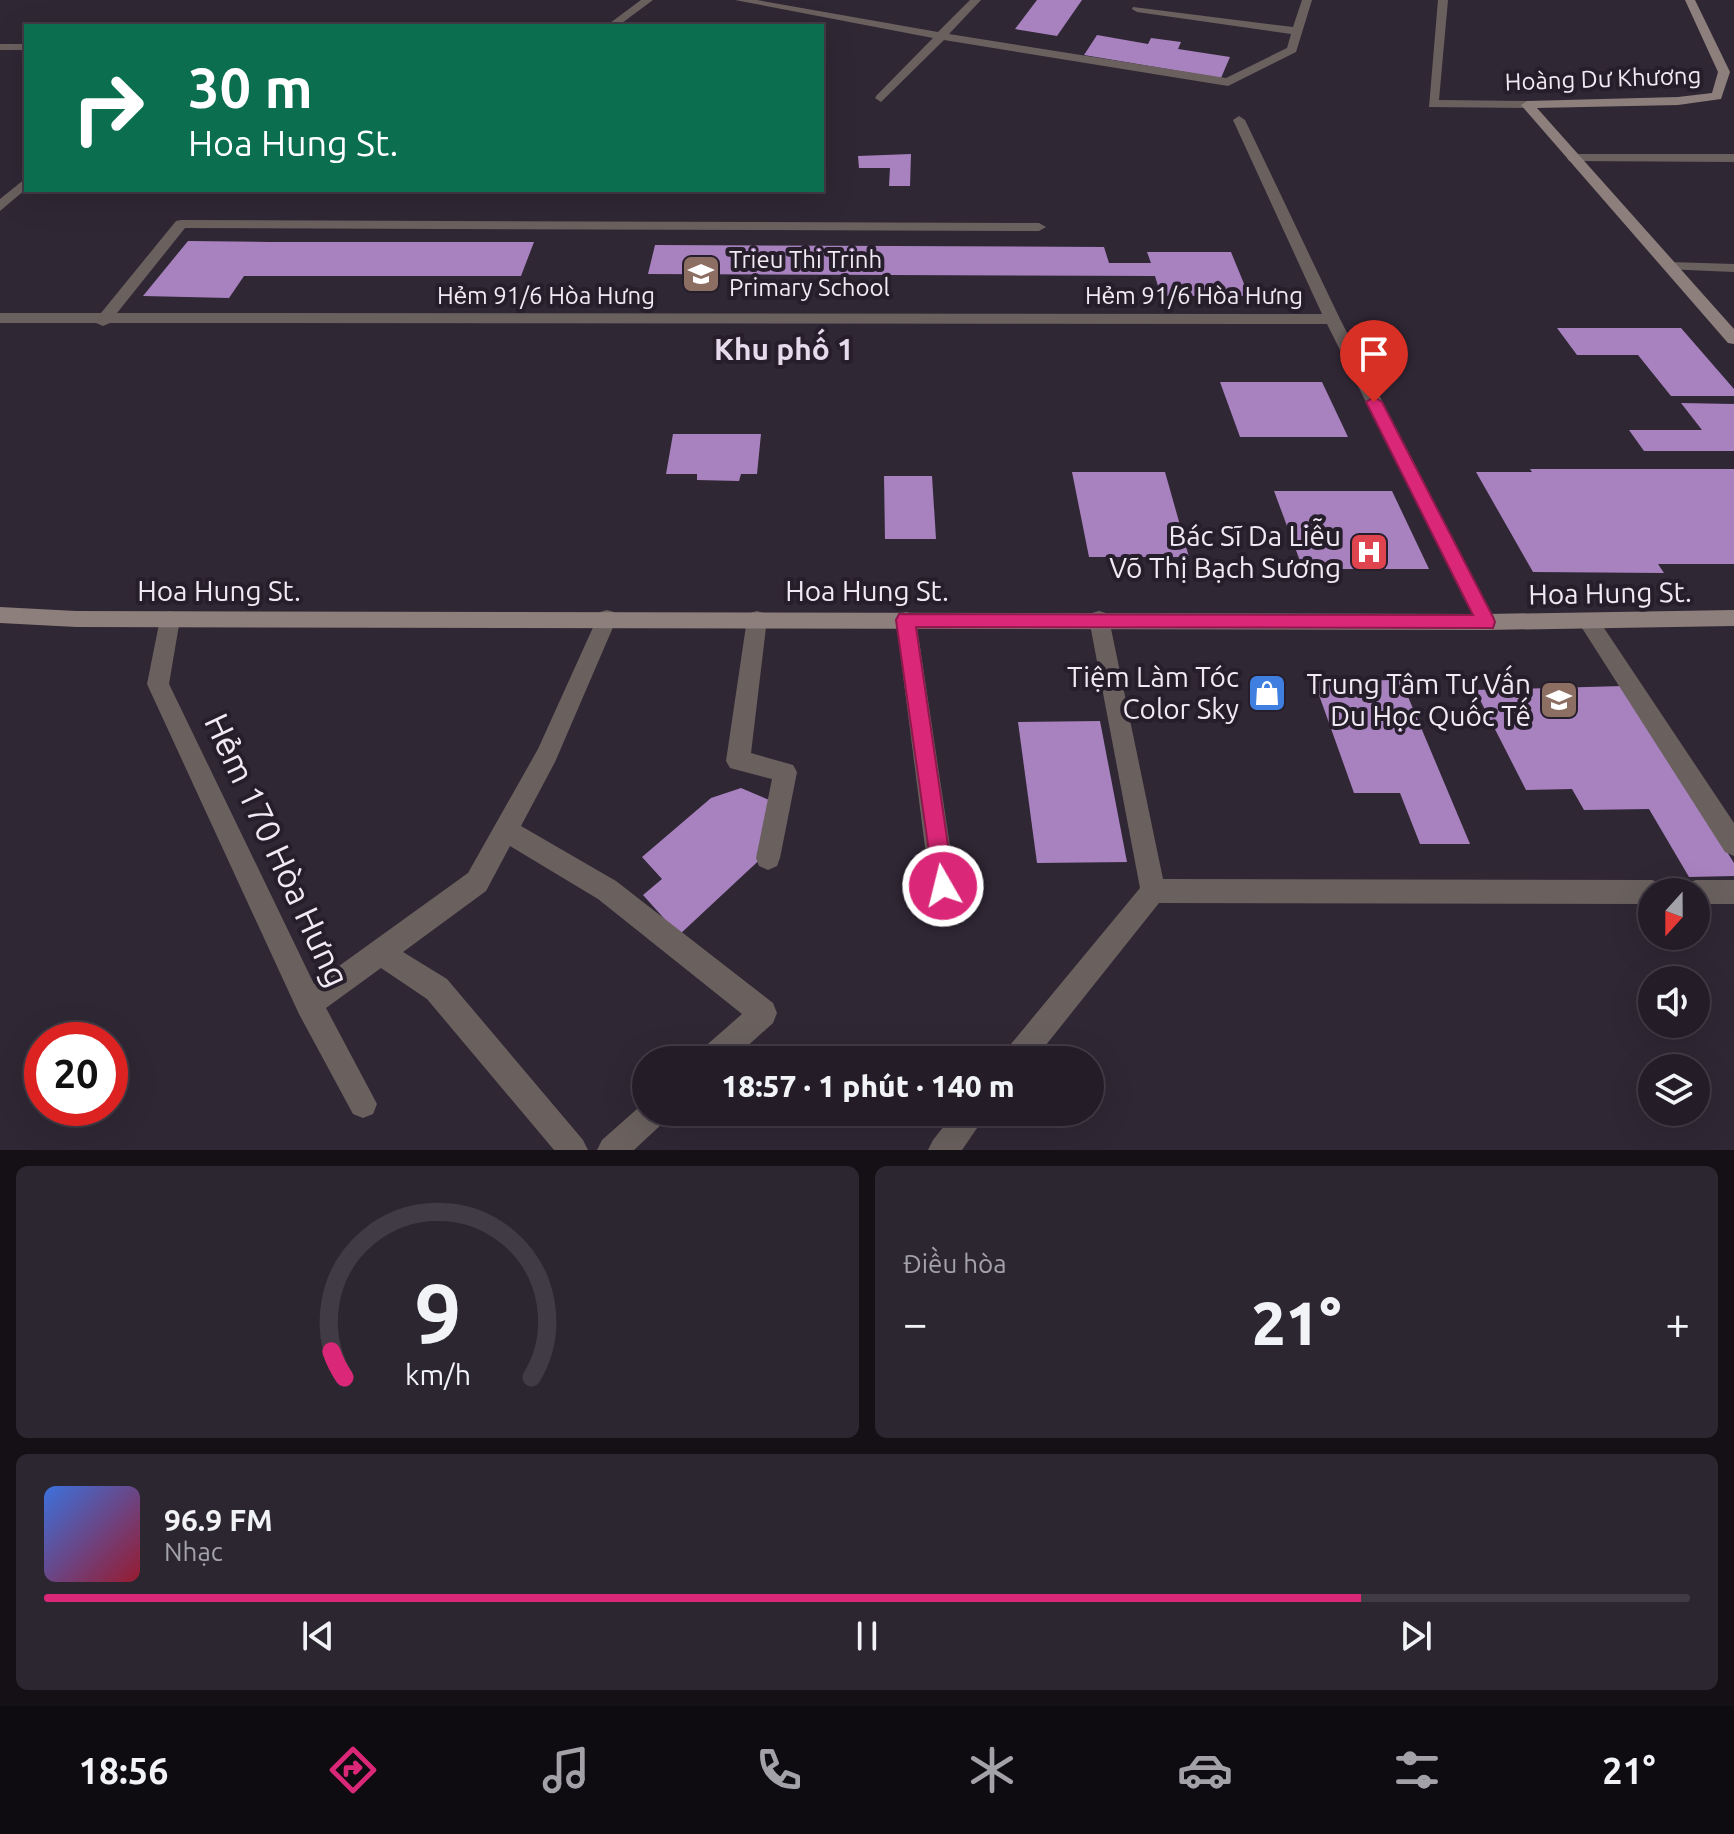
<!DOCTYPE html>
<html lang="vi">
<head>
<meta charset="utf-8">
<style>
	:root { --surface:#241d28; --page:#2c2630; --text:#f1f3f6; --muted:#a3a2a8; --line:#413b45; --accent:#db2777 }
	body { margin:0; font-family:Ubuntu,sans-serif; background:var(--page); color:var(--text); height:100vh; display:flex; flex-direction:column; font-size:30px; white-space:nowrap }
	* { box-sizing:border-box; margin:0 }
	p { font-size:26px; color:var(--muted) }
	.icon { flex:none; width:44px; height:44px; fill:none; stroke:currentColor; stroke-width:2; stroke-linecap:round; stroke-linejoin:round }
	.map { position:relative; height:1150px; overflow:hidden }
	.details { display:flex; flex-direction:column; gap:16px; padding:16px; background:#141016; flex:1 }
	.details>* { flex:none }
	.guide { position:absolute; left:24px; top:24px; width:800px; height:168px; border-radius:0px; box-shadow:0 8px 32px #0002,0 0 0 2px var(--line); background:#0b6e4f; color:#fff; overflow:hidden }
	.needle { width:52px; rotate:201deg }
	.tools { position:absolute; left:1638px; top:878px; display:grid; gap:16px }
	.tools a { display:grid; place-items:center; width:72px; height:72px; border-radius:50%; background:var(--surface); box-shadow:0 8px 32px #0002,0 0 0 2px var(--line); font-size:40px }
	.speed { position:absolute; left:24px; top:1022px; display:flex; gap:16px; font-size:40px; font-weight:700; text-align:center }
	.speed>* { display:grid; place-content:center; width:104px; height:104px; border-radius:50%; background:var(--surface); box-shadow:0 8px 32px #0002,0 0 0 2px var(--line); line-height:1 }
	.speed .limit { border:12px solid #d22; background:#fff; color:#111 }
	.pin { position:absolute; display:grid; place-items:center; width:68px; height:68px; color:#fff; margin:-82px -34px; border-radius:50% 50% 50% 0; rotate:-45deg; box-shadow:0 0 8px #0007 }
	.pin .icon { rotate:45deg }
	.me { position:absolute; width:88px; margin:-44px; rotate:352deg; stroke-linejoin:round; filter:drop-shadow(0 0 6px #0008) }
	.turn { display:flex; align-items:center; gap:28px; height:168px; padding:0 32px; font-size:36px }
	.turn .icon { width:104px; height:104px; stroke-width:2.5 }
	.turn b { display:block; font-size:56px; line-height:68px }
	.big { font-size:60px; font-weight:800; line-height:1.1 }
	.details .widget { flex:1; display:flex; flex-direction:column; justify-content:center; gap:12px; min-width:0; padding:0 28px; border-radius:12px; background:var(--page) }
	.details .dial { align-items:center; gap:0 }
	.dial svg { height:208px; overflow:visible; fill:none; stroke:var(--line); stroke-width:7; stroke-linecap:round; text-anchor:middle }
	.dial text { fill:var(--text); stroke:none }
	.song { display:flex; align-items:center; gap:24px }
	.cover { width:96px; height:96px; border-radius:12px; background:linear-gradient(135deg,hsl(220 70% 55%),hsl(350 70% 35%)) }
	.played { height:8px; border-radius:4px; background:linear-gradient(90deg,var(--accent) 80%,var(--line) 80%) }
	.keys { display:flex; justify-content:space-around; direction:ltr }
	.heat { display:flex; justify-content:space-between; align-items:center; font-size:44px; direction:ltr }
	.details .tiles { flex:1; display:grid; gap:16px; grid-template-columns:1fr 1fr }
	.widget:last-child { grid-column:span 2 }
	.trip { position:absolute; left:632px; top:1046px; width:472px; height:80px; border-radius:40px; background:var(--surface); box-shadow:0 8px 32px #0002,0 0 0 2px var(--line); font-weight:800; line-height:80px; text-align:center }
	.menu { display:flex; height:128px; justify-content:space-around; align-items:center; background:#0e0c10; color:var(--muted) }
	.menu .icon { width:56px; height:56px }
	.menu .on { color:var(--accent) }
	.menu b { font-size:36px; color:var(--text) }
	.map>svg:first-child { display:block }
</style>
</head>
<body>
<div class="map">
<svg width="1734" height="1150" viewBox="0 0 1734 1150">
	<rect width="100%" height="100%" fill="#302735"/>
	<g fill="#a882bf">
		<polygon points="1037,0 1082,0 1057,36 1015,29"/>
		<polygon points="1097,35 1148,44 1151,38 1181,42 1178,49 1230,57 1221,78 1084,55"/>
		<polygon points="911,154 910,186 889,186 890,168 859,168 858,156"/>
		<polygon points="188,241 269,242 534,242 521,276 244,276 229,298 143,296"/>
		<polygon points="655,245 1104,247 1109,263 1151,263 1147,252 1231,252 1249,296 1161,296 1155,276 648,274"/>
		<polygon points="1557,328 1681,328 1734,389 1734,396 1671,396 1638,355 1577,355"/>
		<polygon points="1220,382 1322,382 1348,437 1240,437"/>
		<polygon points="1681,403 1734,404 1734,451 1644,451 1629,430 1702,430"/>
		<polygon points="673,434 761,434 757,474 741,474 739,481 697,480 697,474 666,474"/>
		<polygon points="1530,469 1734,469 1734,564 1658,564 1664,573 1533,572 1476,472 1532,472"/>
		<polygon points="1072,472 1165,472 1189,557 1089,557"/>
		<polygon points="884,476 932,476 936,539 885,539"/>
		<polygon points="1274,491 1392,491 1429,569 1303,569"/>
		<polygon points="1401,680 1470,844 1420,844 1400,793 1354,793 1314,681"/>
		<polygon points="1623,686 1734,863 1734,876 1689,877 1649,809 1584,810 1572,789 1526,790 1475,690"/>
		<polygon points="1100,721 1127,862 1037,863 1018,722"/>
		<polygon points="741,788 774,802 767,853 679,935 643,895 662,879 642,857 711,798"/>
	</g>
	<g fill="none" stroke-linecap="round" stroke-linejoin="round">
		<g fill="#6a615f" fill-rule="evenodd">
			<polygon points="641,0 653,0 618,26 606,26"/>
			<polygon points="735,0 757,0 938,32 970,0 981,0 949,34 1226,78 1287,48 1291,34 1137,12 1132,9 1133,7 1293,27 1302,0 1312,0 1296,52 1228,86 944,40 881,102 875,98 877,95 933,38"/>
			<polygon points="1438,0 1448,0 1439,100 1527,101 1531,102 1531,108 1429,107"/>
			<rect x="0" y="44" width="26" height="6"/>
			<polygon points="1574,154 1734,154 1734,162 1569,161 1567,158"/>
			<polygon points="1669,262 1734,264 1734,272 1664,269 1664,263"/>
			<polygon points="607,610 614,612 617,618 555,762 521,826 616,881 773,1003 777,1013 773,1023 732,1060 697,1060 701,1050 742,1014 598,899 510,846 486,891 403,952 447,979 583,1140 588,1150 554,1150 427,999 381,968 326,1008 377,1104 373,1114 363,1118 353,1114 299,1014 147,684 160,619 163,613 170,611 177,613 180,619 169,684 314,984 468,873 538,749 600,612"/>
			<polygon points="757,611 764,613 767,619 751,753 793,765 797,772 780,858 777,866 768,870 759,866 756,858 772,779 730,768 726,761 747,619 750,613"/>
			<polygon points="1099,611 1106,613 1109,619 1163,879 1652,880 1661,883 1665,892 1652,892 1652,904 1159,903 1034,1060 1002,1060 1006,1050 1140,888 1089,619 1092,613"/>
			<polygon points="906,612 913,614 916,620 956,886 952,895 943,898 934,895 930,886 896,620 899,614"/>
			<polygon points="1589,614 1596,616 1734,823 1734,856 1725,852 1582,628 1579,622 1582,616"/>
			<polygon points="1696,880 1734,880 1734,904 1696,904 1696,892 1683,892 1687,883"/>
			<polygon points="646,1101 646,1112 669,1112 664,1122 634,1150 597,1150 602,1140"/>
			<polygon points="955,1112 988,1112 962,1150 928,1150 933,1140"/>
		</g>
		<g fill="#6a615f" fill-rule="evenodd">
			<polygon points="1239,116 1245,120 1340,319 1496,622 1493,628 1486,630 1479,628 1327,324 110,323 103,326 96,323 0,323 0,313 101,313 176,221 181,220 1039,223 1046,227 1039,231 185,228 117,313 1322,314 1233,120"/>
			<polygon points="26,178 26,189 0,211 0,199"/>
		</g>
		<g fill="#8d7f7b" fill-rule="evenodd">
			<polygon points="1685,0 1695,0 1730,72 1721,99 1678,105 1537,108 1734,329 1734,344 1728,343 1521,105 1527,101 1678,97 1712,93 1718,72"/>
			<polygon points="0,607 76,611 1486,614 1734,610 1734,626 1486,630 76,627 0,623"/>
		</g>
	</g>
	<polygon fill="#db2777" stroke="#8e194d" stroke-width="2" points="1374,397 1382,402 1493,617 1495,622 1493,628 916,627 954,886 951,894 943,897 935,894 896,620 899,614 1473,615 1366,402"/>
	<defs>
		<g id="school-square" transform="scale(2)"><rect x="-9" y="-9" width="18" height="18" rx="4" fill="#8d6e63" stroke="#261e2b"/><path d="M0-5L7-2L0 1L-7-2ZM-4 1L0 2.5L4 1V4Q0 6-4 4Z" fill="#fff"/></g>
		<g id="hospital-square" transform="scale(2)"><rect x="-9" y="-9" width="18" height="18" rx="4" fill="#e0444e" stroke="#261e2b"/><path d="M-5-5h3v3.5h4V-5h3V5h-3V1.5h-4V5h-3Z" fill="#fff"/></g>
		<g id="shop-square" transform="scale(2)"><rect x="-9" y="-9" width="18" height="18" rx="4" fill="#3f7fe0" stroke="#261e2b"/><path d="M-5-2.5h2.3a2.7 3.5 0 0 1 5.4 0H5L5.5 6h-11ZM-1.5-2.5h3a1.5 2.3 0 0 0-3 0Z" fill="#fff"/></g>
	</defs>
	<g fill-rule="evenodd">
		<use href="#school-square" x="701" y="274"/>
		<use href="#hospital-square" x="1369" y="552"/>
		<use href="#shop-square" x="1267" y="693"/>
		<use href="#school-square" x="1559" y="700"/>
	</g>
	<g text-anchor="middle" stroke-width="8" stroke-linejoin="round" paint-order="stroke">
		<g font-size="24" fill="#f0eaf4" stroke="#261e2b">
			<text transform="translate(1603 79) rotate(-2)" y="8">Hoàng Dư Khương</text>
			<text x="546" y="304">Hẻm 91/6 Hòa Hưng</text>
			<text x="1194" y="304">Hẻm 91/6 Hòa Hưng</text>
		</g>
		<g font-size="24" fill="#f0eaf4" stroke="#261e2b" text-anchor="start">
			<text x="729" y="268">Trieu Thi Trinh<tspan x="729" dy="28">Primary School</tspan></text>
		</g>
		<g font-size="28" fill="#f0eaf4" stroke="#261e2b" text-anchor="end">
			<text x="1341" y="546">Bác Sĩ Da Liễu<tspan x="1341" dy="32">Võ Thị Bạch Sương</tspan></text>
			<text x="1239" y="687">Tiệm Làm Tóc<tspan x="1239" dy="32">Color Sky</tspan></text>
			<text x="1531" y="694">Trung Tâm Tư Vấn<tspan x="1531" dy="32">Du Học Quốc Tế</tspan></text>
		</g>
		<g font-size="28" fill="#f0eaf4" stroke="#261e2b">
			<text x="219" y="601">Hoa Hung St.</text>
			<text x="867" y="601">Hoa Hung St.</text>
			<text transform="translate(1610 593) rotate(-1)" y="10">Hoa Hung St.</text>
		</g>
		<g font-size="30" font-weight="bold" fill="#e6daed" stroke="#261e2b">
			<text x="784" y="360">Khu phố 1</text>
		</g>
		<g font-size="34" fill="#f0eaf4" stroke="#261e2b">
			<text transform="translate(277 850) rotate(65)" y="12">Hẻm 170 Hòa Hưng</text>
		</g>
	</g>
</svg>
<div class="tools">
<a><svg class="needle" viewBox="-14 -14 28 28"><path d="M0-13l5 13h-10z" fill="#e53935"/><path d="M0 13l5-13h-10z" fill="#a3a2a8"/></svg></a>
<a><svg class="icon" aria-label="sound" viewBox="0 0 24 24"><path d="M4 9h4l5-4v14l-5-4H4zM17 9q2 3 0 6"/></svg></a>
<a><svg class="icon" aria-label="layers" viewBox="0 0 24 24"><path d="M12 4l9 5-9 5-9-5zM3 14l9 5 9-5"/></svg></a>
</div>
<div class="speed"><div class="limit">20</div></div>
<div class="pin" style="left:1374px;top:402px;background:#d93025"><svg class="icon" aria-label="arrive" viewBox="0 0 24 24"><path d="M6 21V4h12l-3 4 3 4H6"/></svg></div>
<svg class="me" style="left:943px;top:886px" viewBox="-20 -20 40 40"><circle r="17" fill="#db2777" stroke="#fff" stroke-width="3"/><path d="M0-11L8 9 0 5-8 9z" fill="#fff"/></svg>
<div class="trip">18:57 · 1 phút · 140 m</div>
<div class="guide">
<div class="turn"><svg class="icon" aria-label="right" viewBox="0 0 24 24"><path d="M7 20v-9h11M14 6l5 5-5 5"/></svg><div><b>30 m</b>Hoa Hung St.</div></div>
</div>
</div>
<section class="details">
<div class="tiles">
<div class="widget dial"><svg viewBox="0 0 100 80">
<path d="M14 69A42 42 0 1 1 86 69"/>
<path d="M14 69A42 42 0 0 1 9 59" stroke="#db2777"/>
<text x="50" y="56" font-size="32" font-weight="700">9</text>
<text x="50" y="72" font-size="11">km/h</text>
</svg></div>
<div class="widget"><p>Điều hòa</p>
<div class="heat"><a>−</a><b class="big">21°</b><a>+</a></div>
</div>
<div class="widget">
<div class="song"><i class="cover"></i><div><b>96.9 FM</b><p>Nhạc</p></div></div>
<div class="played"></div>
<div class="keys"><svg class="icon" aria-label="previous" viewBox="0 0 24 24"><path d="M18 5L8 12l10 7zM5 5v14"/></svg><svg class="icon" aria-label="pause" viewBox="0 0 24 24"><path d="M8 5v14M16 5v14"/></svg><svg class="icon" aria-label="next" viewBox="0 0 24 24"><path d="M6 5l10 7-10 7zM19 5v14"/></svg></div>
</div>
</div>
</section>
<nav class="menu">
<b>18:56</b>
<svg class="icon on" aria-label="directions" viewBox="0 0 24 24"><path d="M12 3l9 9-9 9-9-9zM9 14v-3h6M13 9l2 2-2 2"/></svg>
<svg class="icon" aria-label="music" viewBox="0 0 24 24"><path d="M9 18V5l10-2v13"/><circle cx="6" cy="18" r="3"/><circle cx="16" cy="16" r="3"/></svg>
<svg class="icon" aria-label="phone" viewBox="0 0 24 24"><path d="M5 4h4l2 5-3 2q2 4 5 5l2-3 5 2v4C11 20 4 13 5 4z"/></svg>
<svg class="icon" aria-label="climate" viewBox="0 0 24 24"><path d="M12 3v18M4 7l16 10M4 17L20 7"/></svg>
<svg class="icon" aria-label="car" viewBox="0 0 24 24"><path d="M5 17H2v-5l4-1 3-4h7l3 4 3 1v5h-3M9 17h6M6 11h13"/><circle cx="7" cy="17" r="2"/><circle cx="17" cy="17" r="2"/></svg>
<svg class="icon" aria-label="filters" viewBox="0 0 24 24"><path d="M4 7h16M4 17h16"/><circle cx="9" cy="7" r="2"/><circle cx="15" cy="17" r="2"/></svg>
<b>21°</b>
</nav>
</body>
</html>
